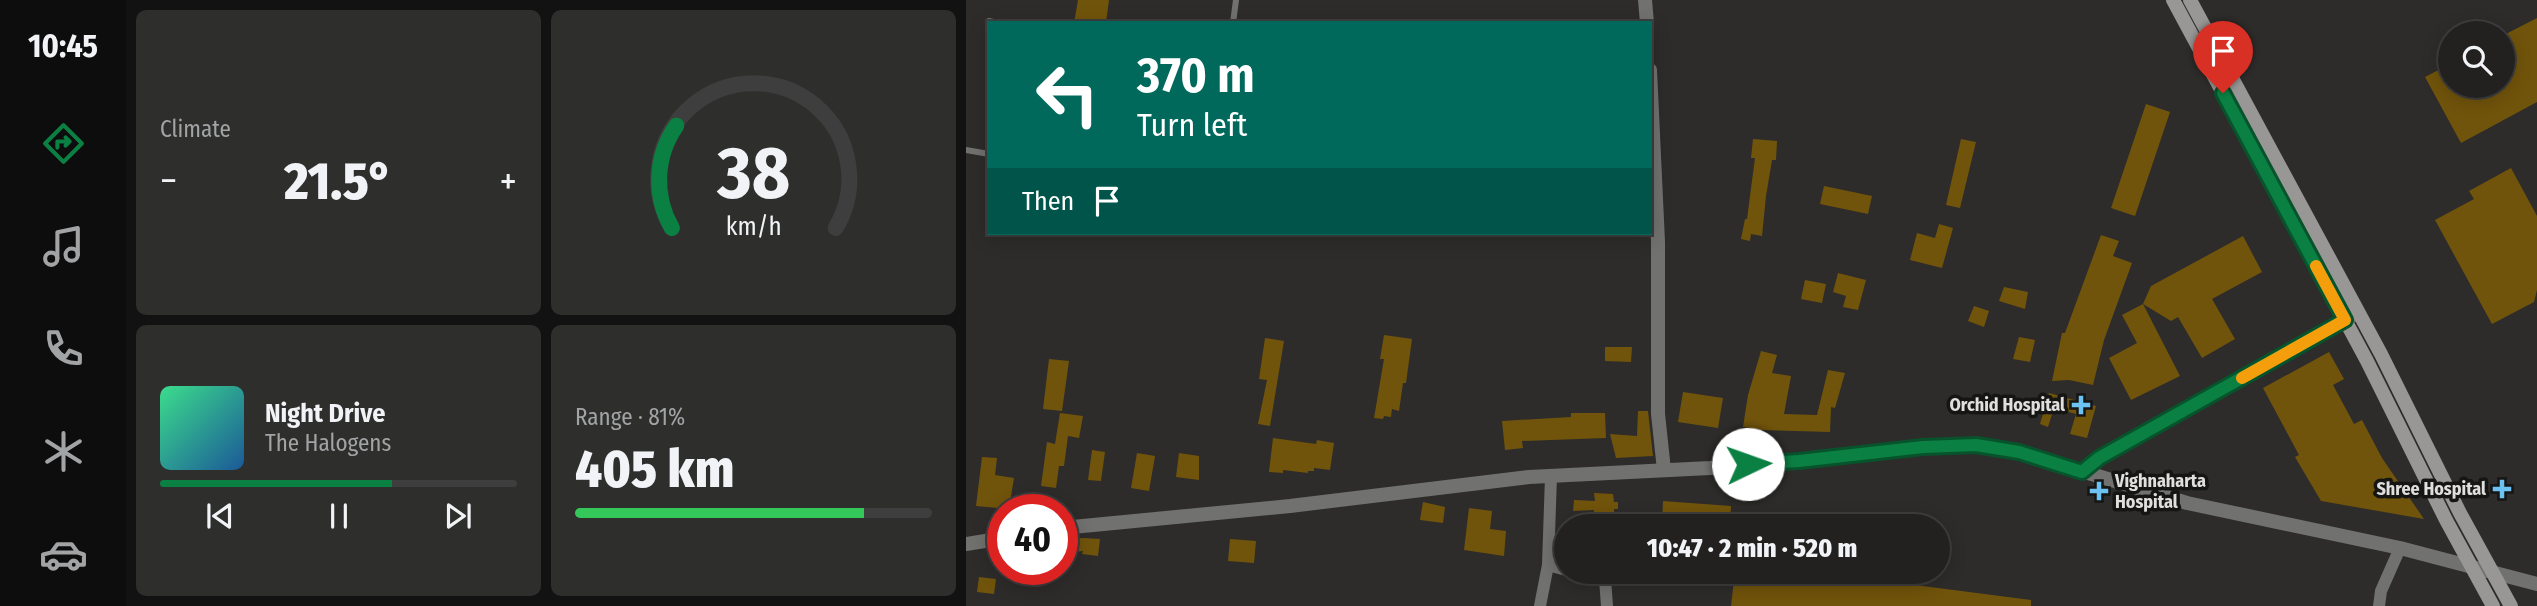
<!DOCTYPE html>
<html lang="en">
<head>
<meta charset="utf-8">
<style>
	:root { --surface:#222120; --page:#2e2e2d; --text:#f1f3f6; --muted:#a2a3a5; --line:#3f3e3e; --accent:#0b8043 }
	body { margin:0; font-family:"Fira Sans Condensed",sans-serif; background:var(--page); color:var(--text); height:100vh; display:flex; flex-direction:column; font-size:26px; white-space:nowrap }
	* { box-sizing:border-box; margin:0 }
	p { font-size:23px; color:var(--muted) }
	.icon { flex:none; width:38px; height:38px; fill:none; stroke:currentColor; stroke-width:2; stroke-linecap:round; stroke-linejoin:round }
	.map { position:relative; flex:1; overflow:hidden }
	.details { display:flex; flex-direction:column; gap:10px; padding:10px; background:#131212; width:840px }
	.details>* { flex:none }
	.guide { position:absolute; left:21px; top:21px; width:665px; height:214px; border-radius:0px; box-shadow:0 4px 18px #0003,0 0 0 2px var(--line); background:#00695c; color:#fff; overflow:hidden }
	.controls { position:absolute; left:1472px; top:21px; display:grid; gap:14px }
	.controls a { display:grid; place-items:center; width:77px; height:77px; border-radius:50%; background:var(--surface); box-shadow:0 4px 18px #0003,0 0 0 2px var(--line); font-size:35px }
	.speed { position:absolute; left:21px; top:494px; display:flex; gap:14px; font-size:35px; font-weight:700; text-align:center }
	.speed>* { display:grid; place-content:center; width:91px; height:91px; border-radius:50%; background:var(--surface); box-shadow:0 4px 18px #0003,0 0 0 2px var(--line); line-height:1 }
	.speed .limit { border:10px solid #d22; background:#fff; color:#111 }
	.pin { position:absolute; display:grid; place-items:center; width:60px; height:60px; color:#fff; margin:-72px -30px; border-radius:50% 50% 50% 0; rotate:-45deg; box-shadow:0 0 7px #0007 }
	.pin .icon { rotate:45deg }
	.me { position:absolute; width:77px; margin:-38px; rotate:87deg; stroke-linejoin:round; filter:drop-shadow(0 0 5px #0008) }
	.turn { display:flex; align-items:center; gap:24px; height:147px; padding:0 35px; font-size:32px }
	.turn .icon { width:91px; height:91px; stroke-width:2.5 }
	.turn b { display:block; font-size:49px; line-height:60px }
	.then { display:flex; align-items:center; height:66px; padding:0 35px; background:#0003; gap:14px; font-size:26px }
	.big { font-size:52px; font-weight:800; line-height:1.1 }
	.details .card { flex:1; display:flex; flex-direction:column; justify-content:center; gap:10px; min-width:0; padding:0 24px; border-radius:10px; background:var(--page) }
	.details .dial { align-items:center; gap:0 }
	.dial svg { height:182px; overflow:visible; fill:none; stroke:var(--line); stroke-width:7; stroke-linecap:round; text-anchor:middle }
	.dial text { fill:var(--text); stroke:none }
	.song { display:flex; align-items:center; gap:21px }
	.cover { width:84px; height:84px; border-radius:10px; background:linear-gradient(135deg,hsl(150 70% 55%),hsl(210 70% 35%)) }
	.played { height:7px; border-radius:4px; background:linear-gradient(90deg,var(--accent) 65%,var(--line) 65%) }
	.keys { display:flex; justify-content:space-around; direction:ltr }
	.heat { display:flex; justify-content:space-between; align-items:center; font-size:38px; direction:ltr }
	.charge { height:10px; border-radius:5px; background:linear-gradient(90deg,#34c759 81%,var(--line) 0) }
	.details .tiles { flex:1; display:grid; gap:10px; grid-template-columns:repeat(2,1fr) }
	.trip { position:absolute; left:588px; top:514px; width:396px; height:70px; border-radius:35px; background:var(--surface); box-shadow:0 4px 18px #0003,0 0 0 2px var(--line); font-weight:800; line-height:70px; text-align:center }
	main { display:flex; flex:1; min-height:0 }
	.tab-bar { display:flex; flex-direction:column; width:126px; justify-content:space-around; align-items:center; background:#0e0d0d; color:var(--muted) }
	.tab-bar .icon { width:49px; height:49px }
	.tab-bar .current { color:var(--accent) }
	.tab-bar b { font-size:32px; color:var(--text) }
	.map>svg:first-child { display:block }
</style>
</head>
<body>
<main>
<nav class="tab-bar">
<b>10:45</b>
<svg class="icon current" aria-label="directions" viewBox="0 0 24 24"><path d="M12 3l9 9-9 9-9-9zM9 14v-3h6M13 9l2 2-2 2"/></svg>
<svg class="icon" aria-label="music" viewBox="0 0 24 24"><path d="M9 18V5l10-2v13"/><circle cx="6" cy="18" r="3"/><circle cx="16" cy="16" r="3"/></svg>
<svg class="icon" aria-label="phone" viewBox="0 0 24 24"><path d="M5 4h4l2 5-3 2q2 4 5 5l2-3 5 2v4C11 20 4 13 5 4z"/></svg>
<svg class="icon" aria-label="climate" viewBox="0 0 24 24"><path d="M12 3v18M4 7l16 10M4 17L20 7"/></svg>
<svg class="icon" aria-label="car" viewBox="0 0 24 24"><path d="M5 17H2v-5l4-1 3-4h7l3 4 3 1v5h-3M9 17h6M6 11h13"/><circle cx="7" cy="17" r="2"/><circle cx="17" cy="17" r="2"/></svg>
</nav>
<section class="details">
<div class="tiles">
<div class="card"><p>Climate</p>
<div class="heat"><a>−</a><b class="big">21.5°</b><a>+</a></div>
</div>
<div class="card dial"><svg viewBox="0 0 100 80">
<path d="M14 69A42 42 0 1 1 86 69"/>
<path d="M14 69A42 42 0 0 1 16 24" stroke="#0b8043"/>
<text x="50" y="56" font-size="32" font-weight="700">38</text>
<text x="50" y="72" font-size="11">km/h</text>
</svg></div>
<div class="card">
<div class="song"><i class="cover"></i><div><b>Night Drive</b><p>The Halogens</p></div></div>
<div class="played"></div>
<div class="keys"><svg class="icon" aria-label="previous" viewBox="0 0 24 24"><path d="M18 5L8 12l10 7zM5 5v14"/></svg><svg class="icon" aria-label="pause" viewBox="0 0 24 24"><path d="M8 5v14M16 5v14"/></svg><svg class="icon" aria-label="next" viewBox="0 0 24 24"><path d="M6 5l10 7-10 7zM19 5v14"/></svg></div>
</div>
<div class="card"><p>Range · 81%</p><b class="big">405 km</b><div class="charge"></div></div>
</div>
</section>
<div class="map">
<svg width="1571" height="606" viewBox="0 0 1571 606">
	<rect width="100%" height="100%" fill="#2d2c2a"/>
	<g fill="#71540b">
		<polygon points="112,0 143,0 140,23 108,23"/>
		<polygon points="1571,18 1571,102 1495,143 1459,77 1484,64 1484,86 1536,86 1536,36"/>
		<polygon points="1180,104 1204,112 1169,216 1145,208"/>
		<polygon points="787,139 811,141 810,160 806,160 800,196 796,236 785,234 784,241 775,239 779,219 781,219 789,158 785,158"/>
		<polygon points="995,139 1010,142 994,208 980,205"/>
		<polygon points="1545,168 1571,216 1571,290 1568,302 1526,324 1469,220 1508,199 1503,191"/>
		<polygon points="858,186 906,196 902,214 854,204"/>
		<polygon points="973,224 987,228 976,268 944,260 951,233 969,238"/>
		<polygon points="1135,235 1153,241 1147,256 1166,263 1138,340 1127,385 1103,380 1086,381 1096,333 1099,333"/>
		<polygon points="1277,236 1296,272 1246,299 1269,339 1236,358 1212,317 1205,321 1177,304 1185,286"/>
		<polygon points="872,273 900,280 892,310 877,307 880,296 867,292"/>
		<polygon points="839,280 860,284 856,303 835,299"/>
		<polygon points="1038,287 1062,292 1059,309 1033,301"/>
		<polygon points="1177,304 1214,376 1165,400 1143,358 1171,343 1156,315"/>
		<polygon points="1008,306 1023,311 1018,327 1002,321"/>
		<polygon points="418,335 446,339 440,383 437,383 433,411 426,409 425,417 418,416 417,419 408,418 418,359 414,359"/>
		<polygon points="1053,337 1069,340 1064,362 1047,359"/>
		<polygon points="299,338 318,341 304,426 292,424 301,380 293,379"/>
		<polygon points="639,347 666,347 665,362 639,361"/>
		<polygon points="795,351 811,355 806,373 825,376 818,414 851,415 862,370 879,373 869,408 865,407 864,432 796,430 777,427 782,395"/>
		<polygon points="1363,352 1378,379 1367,385 1388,424 1396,420 1416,458 1458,519 1355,501 1329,457 1333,455 1297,388"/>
		<polygon points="83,359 103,361 96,411 77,409"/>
		<polygon points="717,392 757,398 752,428 712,422"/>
		<polygon points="1083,393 1130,406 1121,438 1104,434 1110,414 1088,408 1082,427 1074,424"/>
		<polygon points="672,411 682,411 687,456 650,458 644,434 671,436"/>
		<polygon points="94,413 117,416 113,438 102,436 98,466 93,466 90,488 75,486 81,442 89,444"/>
		<polygon points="605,413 639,413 640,438 556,441 557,448 539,450 536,421 605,417"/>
		<polygon points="307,438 350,444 351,440 368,443 364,470 348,468 348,471 342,471 342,473 317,470 317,473 303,472"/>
		<polygon points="126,450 139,452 135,481 122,480"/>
		<polygon points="171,453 189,456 183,491 165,488"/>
		<polygon points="213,453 233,456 233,480 210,477"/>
		<polygon points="16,457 31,458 29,475 48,478 43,509 10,506"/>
		<polygon points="628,493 647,494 648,502 652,502 652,509 648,509 649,524 626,523 628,510 607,511 608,500 629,501"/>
		<polygon points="697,501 765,506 764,527 696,524"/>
		<polygon points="457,502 479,507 477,523 454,520"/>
		<polygon points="503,508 526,511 524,529 540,531 538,556 498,550"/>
		<polygon points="118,538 134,539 132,556 116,554 117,551 96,553 96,539"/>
		<polygon points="264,539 290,541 288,563 262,561"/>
		<polygon points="769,572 848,572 1065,600 1065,606 765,606"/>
		<polygon points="13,577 30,579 28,594 11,592"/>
	</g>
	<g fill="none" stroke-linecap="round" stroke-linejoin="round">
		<g stroke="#71716f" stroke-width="6">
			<polyline points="23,21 32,23"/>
			<polyline points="267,23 270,0"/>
			<polyline points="0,150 23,154"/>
		</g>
		<g stroke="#71716f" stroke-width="12">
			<polyline points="1116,472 1133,458 1393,313"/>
			<polyline points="582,565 600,570"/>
			<polyline points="611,572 639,579 641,606"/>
			<polyline points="574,606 582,565 585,476"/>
			<polyline points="1413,606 1415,591 1434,548"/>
		</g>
		<g stroke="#71716f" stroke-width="14">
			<polyline points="679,0 681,23"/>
			<polyline points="684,70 692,242 692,414 698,470"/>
			<polyline points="96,528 324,506 563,477 744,468 833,461 957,447 1009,445 1053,452 1221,503 1434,548 1571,584"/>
			<polyline points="0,544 37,538"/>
		</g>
		<g stroke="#989795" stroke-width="14">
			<polyline points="1207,0 1401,361 1480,520 1527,606"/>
			<polyline points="1224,0 1415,354 1494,513 1545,606"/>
		</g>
	</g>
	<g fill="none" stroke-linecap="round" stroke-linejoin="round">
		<g stroke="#07532c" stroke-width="18">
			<polyline id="route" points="782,464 833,461 957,447 1010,445 1053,452 1116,472 1133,458 1379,320 1257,93"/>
		</g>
		<use href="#route" stroke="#0b8043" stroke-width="12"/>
		<polyline stroke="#f59e0b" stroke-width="12" points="1276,378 1379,320 1350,266"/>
	</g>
	<g fill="#6cc3f2" stroke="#151514" stroke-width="2.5">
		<path d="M1111.5 394.5h7v7h7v7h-7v7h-7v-7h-7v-7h7z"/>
		<path d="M1532.5 478.5h7v7h7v7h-7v7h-7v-7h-7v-7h7z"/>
		<path d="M1129.5 480.5h7v7h7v7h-7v7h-7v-7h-7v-7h7z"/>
	</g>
	<g text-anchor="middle" stroke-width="7" stroke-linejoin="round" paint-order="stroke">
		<g font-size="18" font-weight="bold" fill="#e0dfde" stroke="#151514" text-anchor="end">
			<text x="1099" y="411">Orchid Hospital</text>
			<text x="1149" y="487" text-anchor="start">Vighnaharta<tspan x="1149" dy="21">Hospital</tspan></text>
			<text x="1520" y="495">Shree Hospital</text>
		</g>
	</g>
</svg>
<div class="controls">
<a><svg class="icon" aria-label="search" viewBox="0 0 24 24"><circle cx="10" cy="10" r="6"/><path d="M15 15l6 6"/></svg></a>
</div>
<div class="speed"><div class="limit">40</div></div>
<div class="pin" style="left:1257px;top:93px;background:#d93025"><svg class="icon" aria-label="arrive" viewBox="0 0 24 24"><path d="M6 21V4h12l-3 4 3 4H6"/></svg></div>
<svg class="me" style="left:782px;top:464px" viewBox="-20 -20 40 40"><circle r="19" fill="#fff"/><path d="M0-13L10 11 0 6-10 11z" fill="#0b8043"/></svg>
<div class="trip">10:47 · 2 min · 520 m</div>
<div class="guide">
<div class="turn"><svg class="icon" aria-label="left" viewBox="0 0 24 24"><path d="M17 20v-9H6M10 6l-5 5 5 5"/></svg><div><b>370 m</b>Turn left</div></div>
<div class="then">Then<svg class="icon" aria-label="arrive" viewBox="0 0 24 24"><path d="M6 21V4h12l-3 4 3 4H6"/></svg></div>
</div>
</div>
</main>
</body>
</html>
